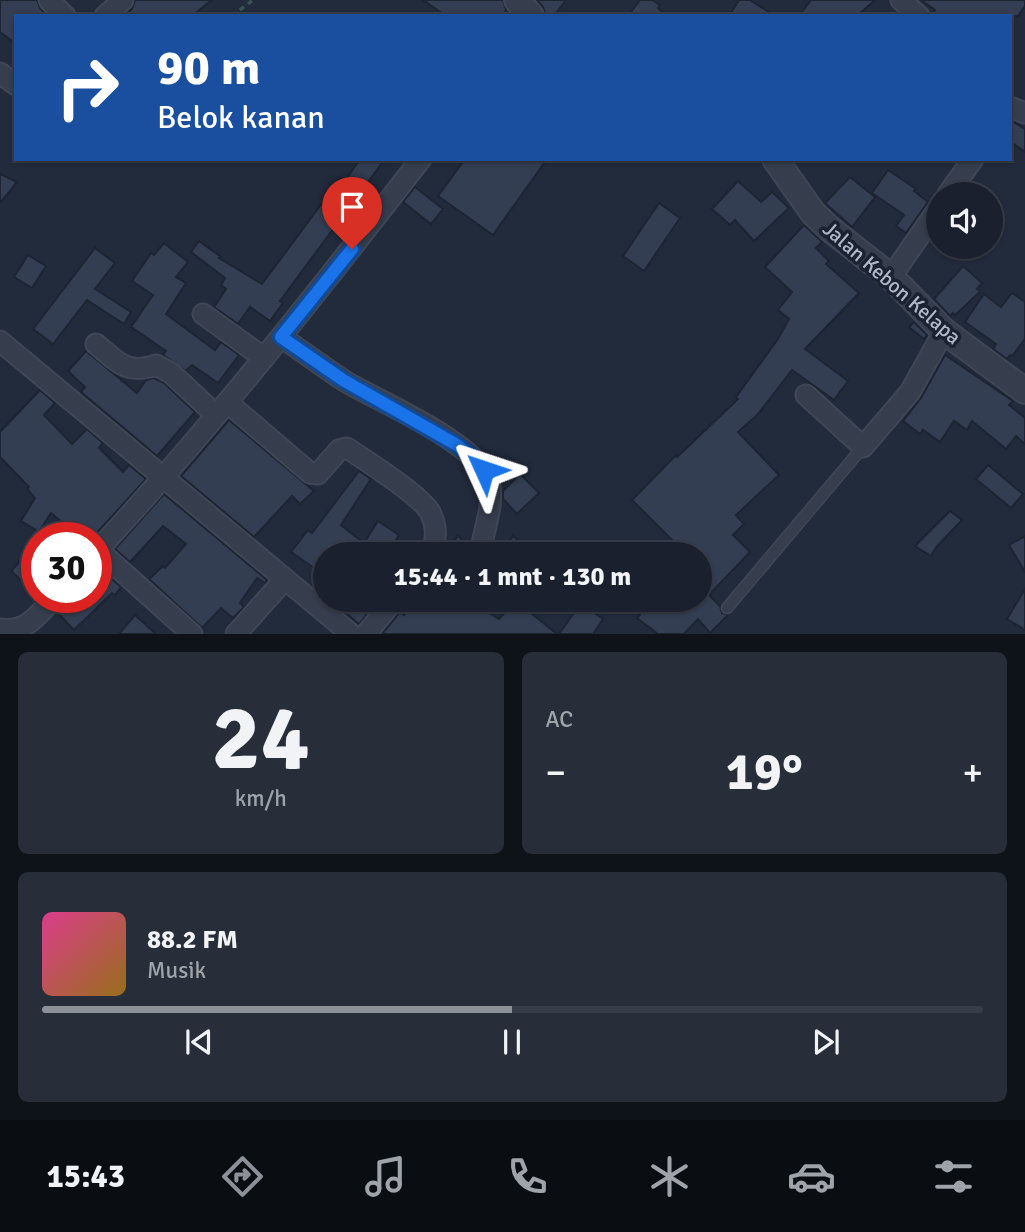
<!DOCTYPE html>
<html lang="id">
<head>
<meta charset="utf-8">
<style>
	:root { --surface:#1a202d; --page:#272d39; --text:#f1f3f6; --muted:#9fa3aa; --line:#383e49; --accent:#8c9099 }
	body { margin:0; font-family:Signika,sans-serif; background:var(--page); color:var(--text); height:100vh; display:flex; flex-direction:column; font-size:26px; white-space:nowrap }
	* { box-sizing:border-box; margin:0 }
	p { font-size:23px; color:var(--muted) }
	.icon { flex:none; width:38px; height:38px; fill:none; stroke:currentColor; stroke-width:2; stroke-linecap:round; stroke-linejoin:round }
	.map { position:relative; height:634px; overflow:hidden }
	.sheet { display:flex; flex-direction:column; gap:18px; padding:18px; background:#0e1219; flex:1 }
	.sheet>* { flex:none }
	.top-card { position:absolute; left:14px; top:14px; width:998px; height:147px; border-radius:0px; box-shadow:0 2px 5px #0004,0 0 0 2px var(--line); background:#1a4fa0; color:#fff; overflow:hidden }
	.tools { position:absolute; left:926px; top:182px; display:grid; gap:14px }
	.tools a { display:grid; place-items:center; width:77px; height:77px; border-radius:50%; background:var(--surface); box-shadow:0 2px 5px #0004,0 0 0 2px var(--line); font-size:35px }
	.speed { position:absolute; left:21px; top:522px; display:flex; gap:14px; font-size:35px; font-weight:700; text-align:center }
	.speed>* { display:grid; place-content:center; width:91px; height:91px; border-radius:50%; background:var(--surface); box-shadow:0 2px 5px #0004,0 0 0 2px var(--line); line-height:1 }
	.speed .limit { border:10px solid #d22; background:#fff; color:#111 }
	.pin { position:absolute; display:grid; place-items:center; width:60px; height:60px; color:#fff; margin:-72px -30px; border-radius:50% 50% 50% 0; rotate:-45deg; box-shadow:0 0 7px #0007 }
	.pin .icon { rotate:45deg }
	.me { position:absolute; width:77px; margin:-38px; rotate:312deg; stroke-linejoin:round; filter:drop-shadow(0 0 5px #0008) }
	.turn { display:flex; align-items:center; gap:24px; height:147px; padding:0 28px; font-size:32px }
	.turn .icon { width:91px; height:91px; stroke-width:2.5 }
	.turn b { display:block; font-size:49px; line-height:60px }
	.big { font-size:52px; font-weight:800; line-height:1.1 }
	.sheet .card { flex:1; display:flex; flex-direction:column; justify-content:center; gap:10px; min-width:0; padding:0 24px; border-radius:10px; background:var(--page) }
	.sheet .dial { align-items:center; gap:0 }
	.dial b { font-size:91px; line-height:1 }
	.song { display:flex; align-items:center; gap:21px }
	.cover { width:84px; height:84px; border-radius:10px; background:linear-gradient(135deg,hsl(330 70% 55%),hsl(40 70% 35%)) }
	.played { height:7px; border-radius:4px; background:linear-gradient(90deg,var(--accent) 50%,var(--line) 50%) }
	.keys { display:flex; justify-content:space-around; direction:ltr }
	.heat { display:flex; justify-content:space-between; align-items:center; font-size:38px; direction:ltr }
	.sheet .tiles { flex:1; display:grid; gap:18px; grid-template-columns:1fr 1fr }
	.card:last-child { grid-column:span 2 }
	.trip { position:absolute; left:313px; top:542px; width:399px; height:70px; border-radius:35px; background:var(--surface); box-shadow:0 2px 5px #0004,0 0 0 2px var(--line); font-weight:800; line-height:70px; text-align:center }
	.tab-bar { display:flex; height:112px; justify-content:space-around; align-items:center; background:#0a0d12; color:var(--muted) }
	.tab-bar .icon { width:49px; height:49px }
	.tab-bar .selected { color:var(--accent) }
	.tab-bar b { font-size:32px; color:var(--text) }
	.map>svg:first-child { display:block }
</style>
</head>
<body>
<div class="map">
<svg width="1025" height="634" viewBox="0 0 1025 634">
	<rect width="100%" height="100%" fill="#222b3c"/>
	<g fill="#333e52" stroke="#1d2433" stroke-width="2">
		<polygon points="0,0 37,0 40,8 47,16 16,16 16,44 0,32"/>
		<polygon points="135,0 212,0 192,16 124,16 132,9"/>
		<polygon points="423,0 503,0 506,10 503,16 446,16"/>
		<polygon points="537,0 566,0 554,16 546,16 543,7"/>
		<polygon points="640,0 652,0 660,5 658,8 667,16 628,16"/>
		<polygon points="739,0 750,0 775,16 729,16"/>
		<polygon points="811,0 875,0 857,16 799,16"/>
		<polygon points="921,0 1025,0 1025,6 1018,16 931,16 935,10"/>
		<polygon points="1010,120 1025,129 1025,152 1010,141"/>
		<polygon points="360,159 385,159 280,301 283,303 270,321 250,307 238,324 214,307 226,289 221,285 225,278 191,252 199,241 221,257 219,258 262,284 340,179 344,182"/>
		<polygon points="465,159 547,159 493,235 438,196"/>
		<polygon points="888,170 916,189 914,191 928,202 906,233 896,226 904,215 872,193"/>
		<polygon points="0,174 17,182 0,203"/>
		<polygon points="850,177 875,197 852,227 825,203"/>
		<polygon points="738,181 761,202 772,192 789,208 754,241 735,220 730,225 712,209"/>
		<polygon points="415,187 443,209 431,224 403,202"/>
		<polygon points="659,203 680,218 644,271 623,256"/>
		<polygon points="804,225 822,242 816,248 829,261 826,264 859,293 805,349 848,381 834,400 792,370 758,414 738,432 779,475 736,515 744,524 733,535 750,552 709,595 720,606 722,613 728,615 710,633 698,619 684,634 658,634 637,618 652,600 700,600 700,555 687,555 632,500 676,455 677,457 738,399 736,397 778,339 789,319 778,310 792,292 765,267"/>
		<polygon points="164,243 188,262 176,277 186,283 166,314 215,350 221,342 239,355 218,383 192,365 186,371 163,355 166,351 131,327 153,295 132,281 151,253 154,255"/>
		<polygon points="95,248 115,263 95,289 131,312 124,324 87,300 53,344 33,329"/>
		<polygon points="28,255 46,266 32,288 14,277"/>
		<polygon points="963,266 982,283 977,289 981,291 955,315 953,313 950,316 934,299"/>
		<polygon points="1012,293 1025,302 1025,339 1012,356 1010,355 1007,359 993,349 996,344 965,322 984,294 1001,307"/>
		<polygon points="914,322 927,335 924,339 909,327"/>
		<polygon points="86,351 137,393 146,380 154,378 164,383 195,412 157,456 81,392 85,387 68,371"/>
		<polygon points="945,355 1013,401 1009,405 1025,418 1025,444 1016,436 1006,449 972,421 967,430 954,421 940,442 923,430 920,434 903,421 921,398"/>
		<polygon points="40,390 55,403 44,415 72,444 87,429 103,443 99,448 123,472 129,465 146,479 93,537 79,537 51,513 39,532 21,521 35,498 27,489 29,487 0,457 0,432"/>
		<polygon points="229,420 314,491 300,504 292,496 254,537 181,476"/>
		<polygon points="988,465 1023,494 1011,508 976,479"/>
		<polygon points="359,471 371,479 341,525 364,543 378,521 399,535 387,555 348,555 339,547 334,555 326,555 326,564 320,572 291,552 308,530 312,533"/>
		<polygon points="520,474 539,493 517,514 503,499 503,491"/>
		<polygon points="164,494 267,580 265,583 257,578 240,603 244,607 233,618 221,608 202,628 149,579 163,566 165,568 186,544 163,526 130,562 115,549"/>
		<polygon points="950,511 962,520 937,546 931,556 915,546"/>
		<polygon points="458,536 469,546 470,555 443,555"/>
		<polygon points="513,536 536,555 499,555"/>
		<polygon points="1025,536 1025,572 1009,545"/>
		<polygon points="37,543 37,595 11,571"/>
		<polygon points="96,565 121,587 115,595 112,593 74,630 57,612 73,597 96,597"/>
		<polygon points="1025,589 1025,630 1007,619"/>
		<polygon points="350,600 378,600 359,624 342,610"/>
		<polygon points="416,600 469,600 499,619 516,601 557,634 382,634 400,612 404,615"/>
		<polygon points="581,603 603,619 593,634 559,634"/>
		<polygon points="135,615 156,634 119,634"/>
	</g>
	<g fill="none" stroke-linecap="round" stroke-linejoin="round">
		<g stroke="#3f4655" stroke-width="13">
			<polyline id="service" points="727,608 863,447"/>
		</g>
		<g stroke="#3f4655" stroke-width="23">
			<g id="minor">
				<polyline points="49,0 65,16"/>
				<polyline points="901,0 919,16"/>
				<polyline points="105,16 123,0"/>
				<polyline points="0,73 16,85"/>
				<polyline points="1010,107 1025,113"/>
				<polyline points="948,194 973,159"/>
				<polyline points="891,277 938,209"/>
				<polyline points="203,314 264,358"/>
				<path d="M 281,337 C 302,351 322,366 343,380 C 377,401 479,443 489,481 C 495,503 484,528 481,550"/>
				<polyline points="0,341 351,634"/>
				<path d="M 96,344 C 118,362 126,375 156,365 L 171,373 L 216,415"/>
				<polyline points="806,395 863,447 910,392 944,331"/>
				<path d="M 227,402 L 310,473 L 318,474 L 339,450 L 347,448 C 365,460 420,495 430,512 C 437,526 437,541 430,555"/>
				<polyline points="98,550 192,634"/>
				<path d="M 96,552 C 212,427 317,293 421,159"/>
				<path d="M 0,629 C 28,633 37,615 55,597"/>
				<polyline points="236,634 285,579"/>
				<polyline points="366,634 394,600"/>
			</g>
		</g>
		<g stroke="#3f4655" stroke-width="28">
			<g id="tertiary">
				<polyline points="517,0 531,16"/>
				<polyline points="775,159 813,213 830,229 891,277 944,331 1025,391"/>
			</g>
		</g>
		<polyline stroke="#3c5155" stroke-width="3.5" stroke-dasharray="5 5" stroke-linecap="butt" points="232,16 253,0"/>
		<use href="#service" stroke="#363d4c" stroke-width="10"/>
		<use href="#minor" stroke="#363d4c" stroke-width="19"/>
		<use href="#tertiary" stroke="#363d4c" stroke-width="24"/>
	</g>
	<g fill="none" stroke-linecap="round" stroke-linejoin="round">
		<g stroke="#114b97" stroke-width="18">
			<polyline id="route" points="352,249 281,337 343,380 457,445 473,457 484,470"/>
		</g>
		<use href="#route" stroke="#1a73e8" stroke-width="12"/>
	</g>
	<g text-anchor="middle" stroke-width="7" stroke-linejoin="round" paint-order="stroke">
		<g font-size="21" fill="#b1b8c8" stroke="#1b2231">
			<text transform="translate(892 283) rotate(41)" y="7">Jalan Kebon Kelapa</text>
		</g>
	</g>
</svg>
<div class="tools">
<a><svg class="icon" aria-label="sound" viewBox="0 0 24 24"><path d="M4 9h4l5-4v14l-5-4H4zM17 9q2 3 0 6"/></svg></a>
</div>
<div class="speed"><div class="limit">30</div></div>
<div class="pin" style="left:352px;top:249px;background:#d93025"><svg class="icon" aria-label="arrive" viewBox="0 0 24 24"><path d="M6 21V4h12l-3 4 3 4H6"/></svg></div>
<svg class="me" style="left:484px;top:470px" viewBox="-20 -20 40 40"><path d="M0-17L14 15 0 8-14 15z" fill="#1a73e8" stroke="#fff" stroke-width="4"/></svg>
<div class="trip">15:44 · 1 mnt · 130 m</div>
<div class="top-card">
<div class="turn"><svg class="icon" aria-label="right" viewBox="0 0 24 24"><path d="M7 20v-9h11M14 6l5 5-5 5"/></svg><div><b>90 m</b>Belok kanan</div></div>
</div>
</div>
<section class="sheet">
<div class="tiles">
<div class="card dial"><b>24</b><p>km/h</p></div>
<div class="card"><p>AC</p>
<div class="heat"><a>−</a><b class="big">19°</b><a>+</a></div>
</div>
<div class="card">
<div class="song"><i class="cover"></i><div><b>88.2 FM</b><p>Musik</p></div></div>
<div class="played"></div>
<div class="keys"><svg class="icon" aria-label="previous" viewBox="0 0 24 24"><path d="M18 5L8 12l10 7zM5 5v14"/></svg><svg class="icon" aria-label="pause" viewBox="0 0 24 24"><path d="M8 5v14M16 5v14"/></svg><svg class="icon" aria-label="next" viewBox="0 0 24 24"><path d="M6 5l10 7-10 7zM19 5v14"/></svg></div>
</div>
</div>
</section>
<nav class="tab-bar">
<b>15:43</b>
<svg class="icon selected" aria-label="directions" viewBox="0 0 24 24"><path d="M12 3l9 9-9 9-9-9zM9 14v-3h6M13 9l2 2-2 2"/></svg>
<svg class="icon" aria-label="music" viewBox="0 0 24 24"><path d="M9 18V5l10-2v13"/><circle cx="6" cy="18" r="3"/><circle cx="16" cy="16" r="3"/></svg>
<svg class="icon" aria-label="phone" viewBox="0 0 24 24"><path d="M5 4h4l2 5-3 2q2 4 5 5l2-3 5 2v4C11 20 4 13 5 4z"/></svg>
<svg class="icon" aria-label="climate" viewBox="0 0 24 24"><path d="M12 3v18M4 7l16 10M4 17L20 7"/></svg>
<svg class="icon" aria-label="car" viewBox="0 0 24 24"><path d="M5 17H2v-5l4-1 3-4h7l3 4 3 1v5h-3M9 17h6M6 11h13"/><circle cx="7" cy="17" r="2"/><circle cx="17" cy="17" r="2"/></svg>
<svg class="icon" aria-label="filters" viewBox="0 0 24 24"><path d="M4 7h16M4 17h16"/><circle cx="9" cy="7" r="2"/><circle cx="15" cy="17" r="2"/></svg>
</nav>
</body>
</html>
